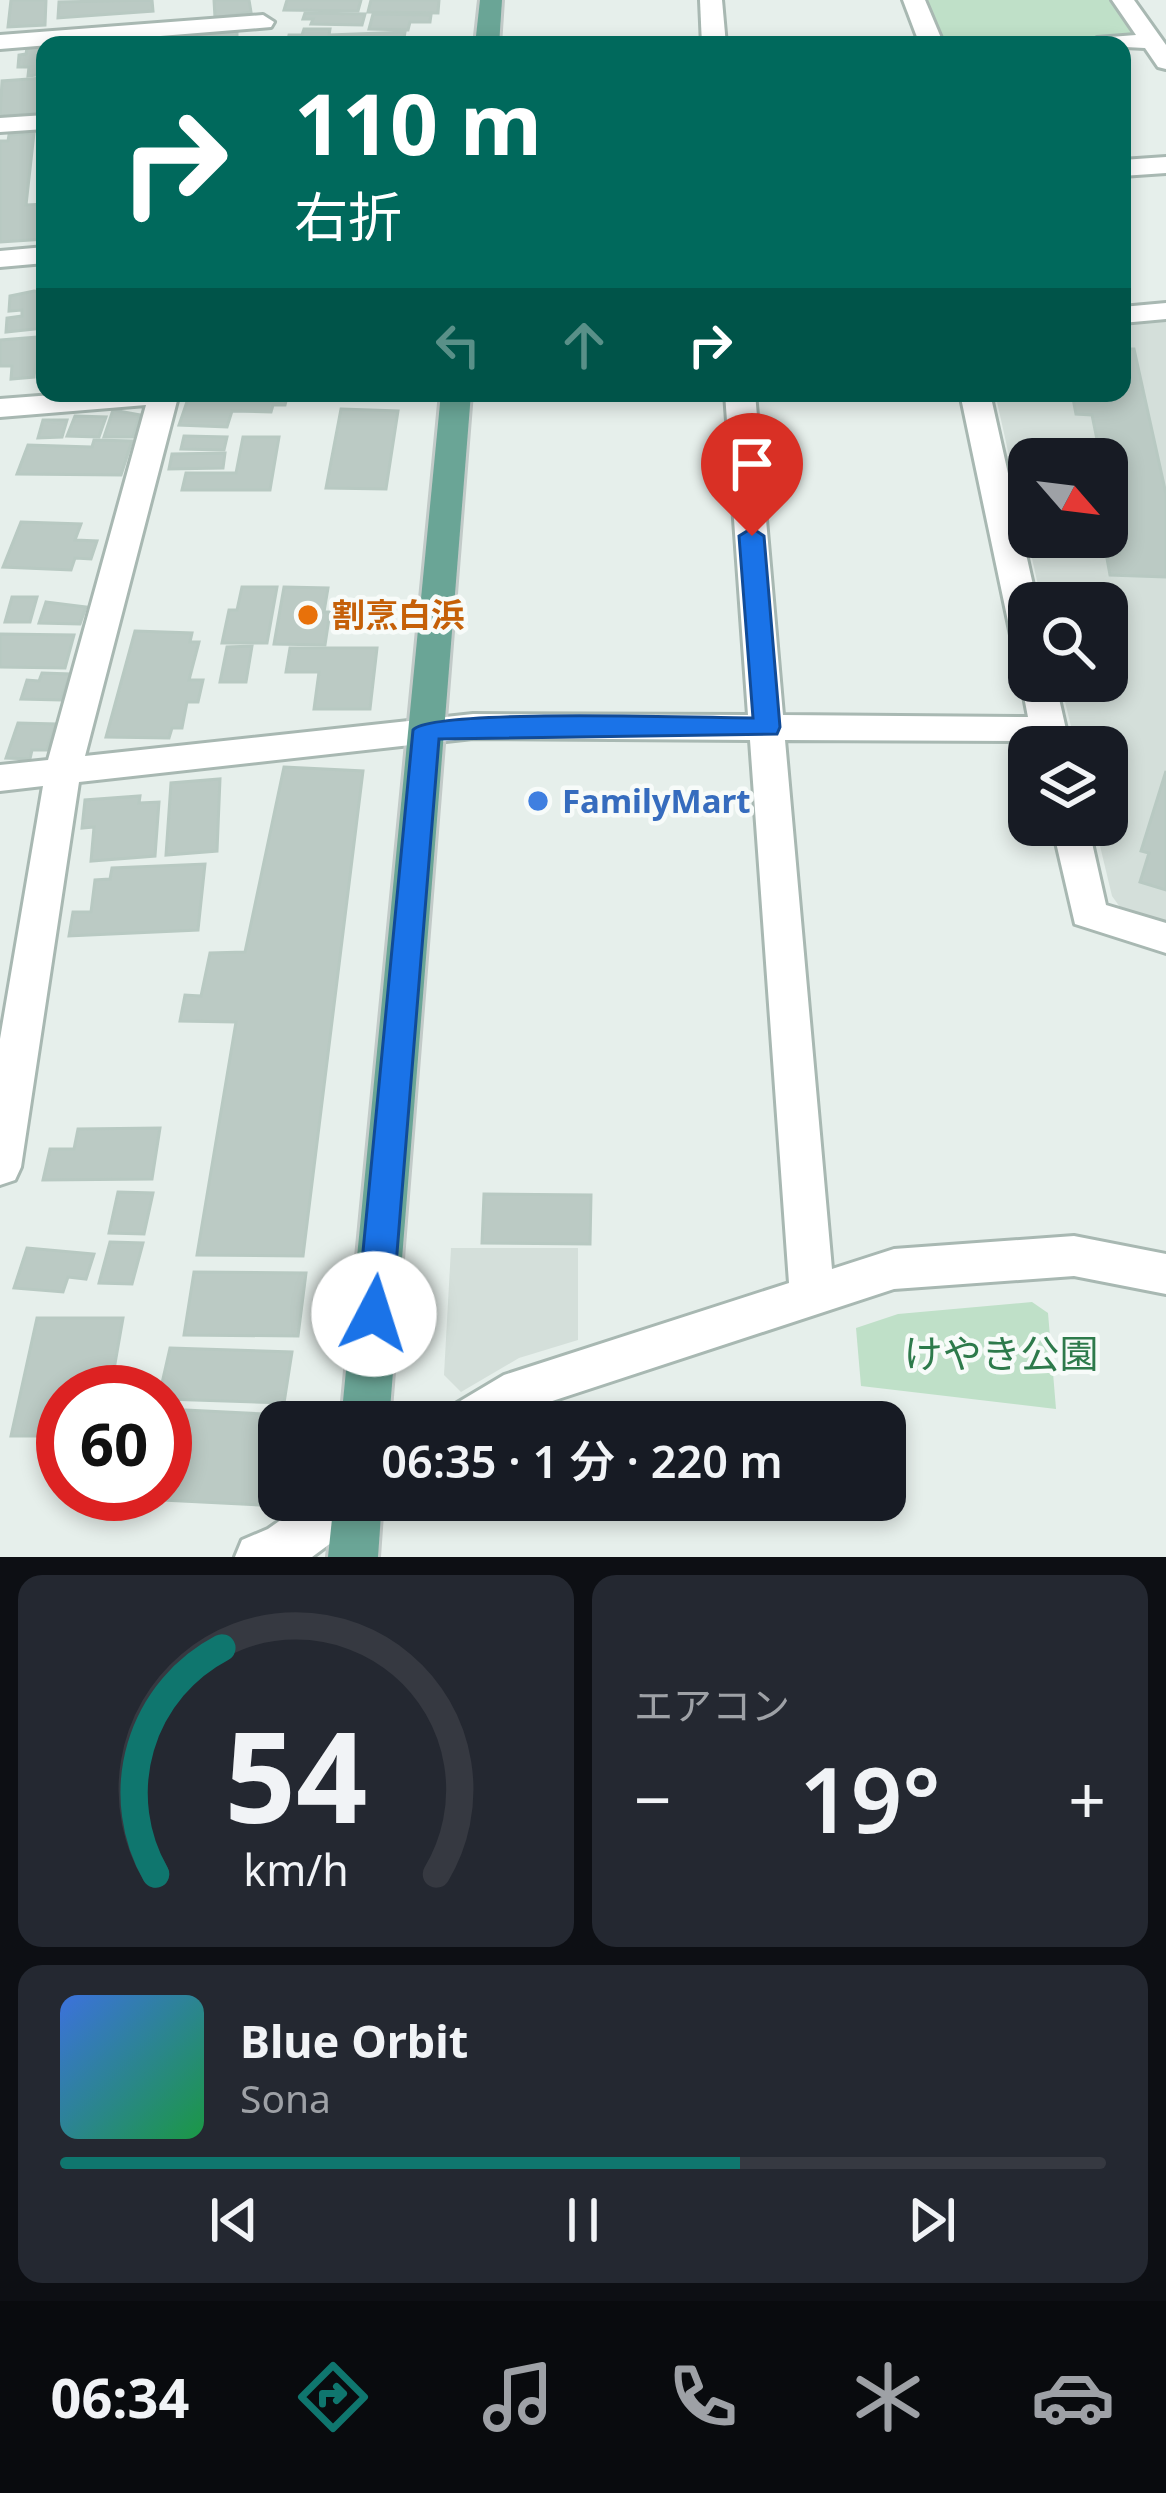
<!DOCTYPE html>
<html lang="ja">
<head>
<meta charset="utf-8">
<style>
	:root { --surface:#171b24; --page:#242831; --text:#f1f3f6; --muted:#9ea1a6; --line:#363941; --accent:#0f766e }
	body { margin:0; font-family:"Noto Sans","Noto Sans JP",sans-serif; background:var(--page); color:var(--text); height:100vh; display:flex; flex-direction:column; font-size:45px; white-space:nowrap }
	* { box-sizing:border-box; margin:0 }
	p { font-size:39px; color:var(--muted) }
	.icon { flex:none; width:66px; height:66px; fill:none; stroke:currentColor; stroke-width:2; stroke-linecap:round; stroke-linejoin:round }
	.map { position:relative; height:1557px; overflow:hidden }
	.side { display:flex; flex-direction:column; gap:18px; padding:18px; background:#0d0f14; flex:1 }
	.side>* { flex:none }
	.guide { position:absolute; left:36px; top:36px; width:1095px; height:366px; border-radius:24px; box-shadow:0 6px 18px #0003; background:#00695c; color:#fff; overflow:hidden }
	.needle { width:78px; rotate:118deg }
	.controls { position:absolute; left:1008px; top:438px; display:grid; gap:24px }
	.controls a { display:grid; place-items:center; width:120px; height:120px; border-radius:24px; background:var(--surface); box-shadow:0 6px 18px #0003; font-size:60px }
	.speed { position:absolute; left:36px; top:1365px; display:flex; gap:24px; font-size:60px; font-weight:700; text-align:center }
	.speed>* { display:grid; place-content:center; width:156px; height:156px; border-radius:50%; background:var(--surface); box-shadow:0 6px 18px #0003; line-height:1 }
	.speed .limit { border:18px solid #d22; background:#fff; color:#111 }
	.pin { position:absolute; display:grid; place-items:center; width:102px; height:102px; color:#fff; margin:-123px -51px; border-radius:50% 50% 50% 0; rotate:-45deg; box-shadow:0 0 12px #0007 }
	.pin .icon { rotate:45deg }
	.me { position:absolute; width:132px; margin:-66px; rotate:5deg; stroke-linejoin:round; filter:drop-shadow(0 0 9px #0008) }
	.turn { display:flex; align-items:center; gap:42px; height:252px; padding:0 60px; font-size:54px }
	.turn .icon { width:156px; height:156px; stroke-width:2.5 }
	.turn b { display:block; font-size:84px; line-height:102px }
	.lanes { display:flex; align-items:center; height:114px; padding:0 60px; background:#0003; justify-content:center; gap:60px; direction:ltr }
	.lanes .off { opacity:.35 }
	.big { font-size:90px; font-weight:600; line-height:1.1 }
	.side .widget { flex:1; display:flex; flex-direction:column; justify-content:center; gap:18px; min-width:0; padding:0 42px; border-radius:24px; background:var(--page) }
	.side .dial { align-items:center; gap:0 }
	.dial svg { height:312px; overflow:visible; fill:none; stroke:var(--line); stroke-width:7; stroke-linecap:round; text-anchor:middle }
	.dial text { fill:var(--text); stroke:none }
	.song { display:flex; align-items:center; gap:36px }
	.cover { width:144px; height:144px; border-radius:18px; background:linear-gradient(135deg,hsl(220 70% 55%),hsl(140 70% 35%)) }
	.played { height:12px; border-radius:6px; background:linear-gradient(90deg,var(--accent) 65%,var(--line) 65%) }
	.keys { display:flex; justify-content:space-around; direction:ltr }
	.heat { display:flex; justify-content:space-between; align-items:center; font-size:66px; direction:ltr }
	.side .tiles { flex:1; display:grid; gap:18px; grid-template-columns:1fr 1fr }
	.widget:last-child { grid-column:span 2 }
	.trip { position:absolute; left:258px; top:1401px; width:648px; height:120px; border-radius:24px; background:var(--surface); box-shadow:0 6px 18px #0003; font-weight:600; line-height:120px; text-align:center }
	.tabs { display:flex; height:192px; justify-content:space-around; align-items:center; background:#090b0e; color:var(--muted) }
	.tabs .icon { width:84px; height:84px }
	.tabs .current { color:var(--accent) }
	.tabs b { font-size:54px; color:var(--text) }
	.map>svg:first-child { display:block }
</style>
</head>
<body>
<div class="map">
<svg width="1166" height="1557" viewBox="0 0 1166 1557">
	<rect width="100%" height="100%" fill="#e6efeb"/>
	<g fill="#d4dfda" fill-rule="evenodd">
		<path d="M 1166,319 L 1166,923 L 1122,910 L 1112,896 L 1095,825 L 1107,825 L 1107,747 L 1076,747 L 1060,681 L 1107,681 L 1107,603 L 1042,603 L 995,393 L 1122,393 L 1122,324 ZM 1029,459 L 1107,459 L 1107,537 L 1029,537 Z"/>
		<polygon points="451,1248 578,1248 578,1340 519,1358 461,1392 444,1375"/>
	</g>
	<g fill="#bfe0c8">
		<polygon points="925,0 1109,0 1133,33 1125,38 944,45"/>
		<polygon points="1032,1302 1048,1313 1056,1409 861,1386 856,1328 898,1314"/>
	</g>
	<g fill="#bbcac4" stroke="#b8c9c2" stroke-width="3">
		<polygon points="11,0 46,0 45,25 8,27"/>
		<polygon points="152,0 153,11 58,18 59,2"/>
		<polygon points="214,0 249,0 251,12 215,18"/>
		<polygon points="287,0 361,0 358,11 284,10"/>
		<polygon points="371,0 439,0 438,13 368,12"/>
		<polygon points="305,13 365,14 362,25 311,24 313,19 303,19"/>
		<polygon points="373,14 431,15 430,22 410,22 408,30 369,29"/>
		<polygon points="304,29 330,29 329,35 405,32 404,38 418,38 416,45 287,45 289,35 302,35"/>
		<polygon points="237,31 237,44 175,45 175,35"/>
		<polygon points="45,46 45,74 28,76 29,67 18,67 19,55 26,54 27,48"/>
		<polygon points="42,78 45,113 0,116 2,81"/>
		<polygon points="34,133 26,205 45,204 45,239 0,242 0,141 8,141 9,135"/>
		<polygon points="34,291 45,293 45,328 6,332 7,318 22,316 22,310 9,311 10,296"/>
		<polygon points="39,337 34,377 11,379 12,366 0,366 0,340"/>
		<polygon points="1122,349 1134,349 1166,494 1166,577 1110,575 1106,553 1119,554 1107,492 1107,459 1101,459 1092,415 1076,414 1072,393 1122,393"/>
		<polygon points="190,393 288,393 285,405 273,405 271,412 232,411 227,427 179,425"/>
		<polygon points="341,409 398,411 386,489 326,488"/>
		<polygon points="113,410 140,415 133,437 104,437"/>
		<polygon points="75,416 106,417 99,437 67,436"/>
		<polygon points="43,420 67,420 62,437 38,438"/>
		<polygon points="184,436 227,437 224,450 181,449"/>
		<polygon points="243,437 279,437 270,490 182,490 186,473 236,473"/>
		<polygon points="94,440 132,441 121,475 17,474 28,445 92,447"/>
		<polygon points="225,453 223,468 169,469 172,454"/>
		<polygon points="21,522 81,524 75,540 97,541 91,559 75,558 71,570 3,567"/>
		<polygon points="242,587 277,587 267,643 222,643 229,610 237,610"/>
		<polygon points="284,587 328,588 324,612 330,612 325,645 274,644"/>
		<polygon points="12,597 37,597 30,622 5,622"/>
		<polygon points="46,602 86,607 80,624 39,623"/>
		<polygon points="135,631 192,633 190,642 199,642 189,680 203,680 198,702 187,702 182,728 172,728 169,738 106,737"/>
		<polygon points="0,634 74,635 65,668 0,667"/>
		<polygon points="252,646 246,682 220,682 227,647"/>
		<polygon points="290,648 377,648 370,709 314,709 319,672 286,672"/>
		<polygon points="42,673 70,674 61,700 21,699 27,680 39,681"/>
		<polygon points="18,723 56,724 47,750 32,750 30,759 6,758"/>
		<polygon points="284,767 363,771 303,1256 197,1255 236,1022 180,1021 185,995 201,996 210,953 245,952"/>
		<polygon points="1166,771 1166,890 1140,882 1149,853 1141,851"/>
		<polygon points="220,779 217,851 166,855 171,783"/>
		<polygon points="140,796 139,803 159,802 155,856 91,861 94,827 82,828 85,800"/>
		<polygon points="205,864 198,930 69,936 73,912 91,912 95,880 110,879 112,868"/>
		<polygon points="160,1128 152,1179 43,1180 50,1149 74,1149 78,1129"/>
		<polygon points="118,1192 153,1193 144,1234 109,1233"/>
		<polygon points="484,1194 591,1195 590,1244 482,1243"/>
		<polygon points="110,1242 143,1243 132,1284 99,1283"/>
		<polygon points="27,1248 94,1254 86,1279 68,1277 63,1292 14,1288"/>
		<polygon points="194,1272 306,1273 298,1336 184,1335"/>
		<polygon points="37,1318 123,1318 110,1392 63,1392 63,1436 11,1436"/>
		<polygon points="170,1348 292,1352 284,1403 165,1399 165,1392 160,1392"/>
		<polygon points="165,1409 285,1415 284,1422 279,1422 274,1485 260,1505 144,1499 145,1494 165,1494"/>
	</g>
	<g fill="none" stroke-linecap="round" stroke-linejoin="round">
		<g stroke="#a8b8b2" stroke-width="6">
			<g id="minor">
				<polygon points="700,0 722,0 726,45 702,45"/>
				<polygon points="903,0 925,0 944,45 920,45"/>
				<polygon points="1112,0 1134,0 1166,45 1166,69 1158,67 1145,48 1085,45 1097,38 1136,35"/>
				<polygon points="263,15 274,22 271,27 0,49 0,35"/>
				<polygon points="45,115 45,129 0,132 0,118"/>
				<polygon points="1166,157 1166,173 1122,176 1122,160"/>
				<polygon points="45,247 45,263 0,267 0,251"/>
				<polygon points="1166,303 1166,319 1122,323 1122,307"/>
				<polygon points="78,393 179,393 85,756 473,714 748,715 725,393 755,393 783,715 1028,717 1021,681 1029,672 1029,681 1055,681 1070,747 1034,747 1033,741 785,740 832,1269 894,1249 1074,1236 1166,1254 1166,1294 1074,1276 894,1289 534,1407 511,1422 445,1422 452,1406 504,1375 789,1283 750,740 473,738 79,782 21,1167 15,1180 0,1185 0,1039 43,786 0,791 0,765 48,760 146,405 0,417 0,399"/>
				<polygon points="960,393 990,393 1037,603 1029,603 1029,651 1017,648 1012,640"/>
				<polygon points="1052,825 1088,825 1106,905 1166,923 1166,953 1075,924"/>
				<polygon points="309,1500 373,1500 366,1517 312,1557 235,1557 242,1540 268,1529"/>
			</g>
		</g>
		<g stroke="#c2cac8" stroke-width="6">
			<g id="major">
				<polygon points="480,0 502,0 499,45 475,45"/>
				<polygon points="441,393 471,393 389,1422 341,1422"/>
				<polygon points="334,1500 382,1500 378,1557 328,1557"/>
			</g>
		</g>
		<use href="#minor" fill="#fff" fill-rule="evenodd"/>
		<use href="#major" fill="#6aa596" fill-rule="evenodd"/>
	</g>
	<path fill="#1a73e8" stroke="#114b97" stroke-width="3" d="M 752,528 L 764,536 L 780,727 L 777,734 L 439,739 L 392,1314 L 387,1325 L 374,1330 L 362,1325 L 357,1314 L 413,730 C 430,708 707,718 753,718 L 739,536 Z"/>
	<circle fill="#e8710a" stroke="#f7fbf9" stroke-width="4.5" cx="308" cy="615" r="12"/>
	<circle fill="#3f7fe0" stroke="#f7fbf9" stroke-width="4.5" cx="538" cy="801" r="12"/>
	<g text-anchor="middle" stroke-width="9" stroke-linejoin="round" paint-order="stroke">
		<g font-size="33" font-weight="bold" fill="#c56008" stroke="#f7fbf9" text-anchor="start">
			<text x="332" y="627">割烹白浜</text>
		</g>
		<g font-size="33" font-weight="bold" fill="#366cbe" stroke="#f7fbf9" text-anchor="start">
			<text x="562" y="813">FamilyMart</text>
		</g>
		<g font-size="39" fill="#2d7a4b" stroke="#f7fbf9">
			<text x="1001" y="1368">けやき公園</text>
		</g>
	</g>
</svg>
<div class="controls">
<a><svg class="needle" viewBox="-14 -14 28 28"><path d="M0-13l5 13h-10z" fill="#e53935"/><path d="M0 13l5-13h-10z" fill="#9ea1a6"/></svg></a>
<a><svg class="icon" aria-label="search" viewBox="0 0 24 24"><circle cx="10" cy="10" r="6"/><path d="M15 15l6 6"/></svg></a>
<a><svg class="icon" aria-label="layers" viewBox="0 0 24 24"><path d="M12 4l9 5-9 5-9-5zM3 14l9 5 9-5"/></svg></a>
</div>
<div class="speed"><div class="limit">60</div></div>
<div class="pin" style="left:752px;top:536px;background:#d93025"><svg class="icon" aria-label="arrive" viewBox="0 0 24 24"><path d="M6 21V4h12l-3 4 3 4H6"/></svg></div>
<svg class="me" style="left:374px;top:1314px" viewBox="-20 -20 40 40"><circle r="19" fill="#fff"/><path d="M0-13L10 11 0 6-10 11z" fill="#1a73e8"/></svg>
<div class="trip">06:35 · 1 分 · 220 m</div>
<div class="guide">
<div class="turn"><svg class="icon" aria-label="right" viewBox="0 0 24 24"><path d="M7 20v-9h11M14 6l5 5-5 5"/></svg><div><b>110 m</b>右折</div></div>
<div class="lanes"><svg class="icon off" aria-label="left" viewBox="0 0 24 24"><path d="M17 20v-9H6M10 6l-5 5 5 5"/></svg><svg class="icon off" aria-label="ahead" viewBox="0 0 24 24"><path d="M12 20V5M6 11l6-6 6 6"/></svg><svg class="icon" aria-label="right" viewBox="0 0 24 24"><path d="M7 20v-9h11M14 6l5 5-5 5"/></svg></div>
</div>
</div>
<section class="side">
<div class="tiles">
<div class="widget dial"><svg viewBox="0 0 100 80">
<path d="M14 69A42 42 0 1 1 86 69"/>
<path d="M14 69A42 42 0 0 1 31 11" stroke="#0f766e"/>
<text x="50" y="56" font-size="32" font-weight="700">54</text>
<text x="50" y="72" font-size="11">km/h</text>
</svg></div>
<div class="widget"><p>エアコン</p>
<div class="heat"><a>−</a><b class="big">19°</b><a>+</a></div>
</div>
<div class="widget">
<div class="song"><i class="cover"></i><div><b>Blue Orbit</b><p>Sona</p></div></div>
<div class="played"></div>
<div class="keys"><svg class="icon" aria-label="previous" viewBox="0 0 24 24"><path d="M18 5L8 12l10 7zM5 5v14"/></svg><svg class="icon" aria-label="pause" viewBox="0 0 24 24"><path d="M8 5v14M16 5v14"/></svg><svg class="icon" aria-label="next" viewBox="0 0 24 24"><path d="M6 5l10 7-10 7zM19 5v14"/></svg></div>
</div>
</div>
</section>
<nav class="tabs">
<b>06:34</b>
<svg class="icon current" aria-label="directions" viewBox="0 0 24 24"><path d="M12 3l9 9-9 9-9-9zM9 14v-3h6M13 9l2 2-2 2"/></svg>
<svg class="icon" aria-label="music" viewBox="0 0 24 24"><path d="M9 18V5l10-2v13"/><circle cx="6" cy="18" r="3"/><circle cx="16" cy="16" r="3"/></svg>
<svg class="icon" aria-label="phone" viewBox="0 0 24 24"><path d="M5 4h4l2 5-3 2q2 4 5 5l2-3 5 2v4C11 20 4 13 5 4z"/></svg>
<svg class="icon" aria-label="climate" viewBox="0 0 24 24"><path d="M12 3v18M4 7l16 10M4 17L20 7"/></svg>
<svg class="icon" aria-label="car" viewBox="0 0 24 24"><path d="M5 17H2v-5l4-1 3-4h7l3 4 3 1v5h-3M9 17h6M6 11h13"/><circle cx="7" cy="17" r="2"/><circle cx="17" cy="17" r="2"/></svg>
</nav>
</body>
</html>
